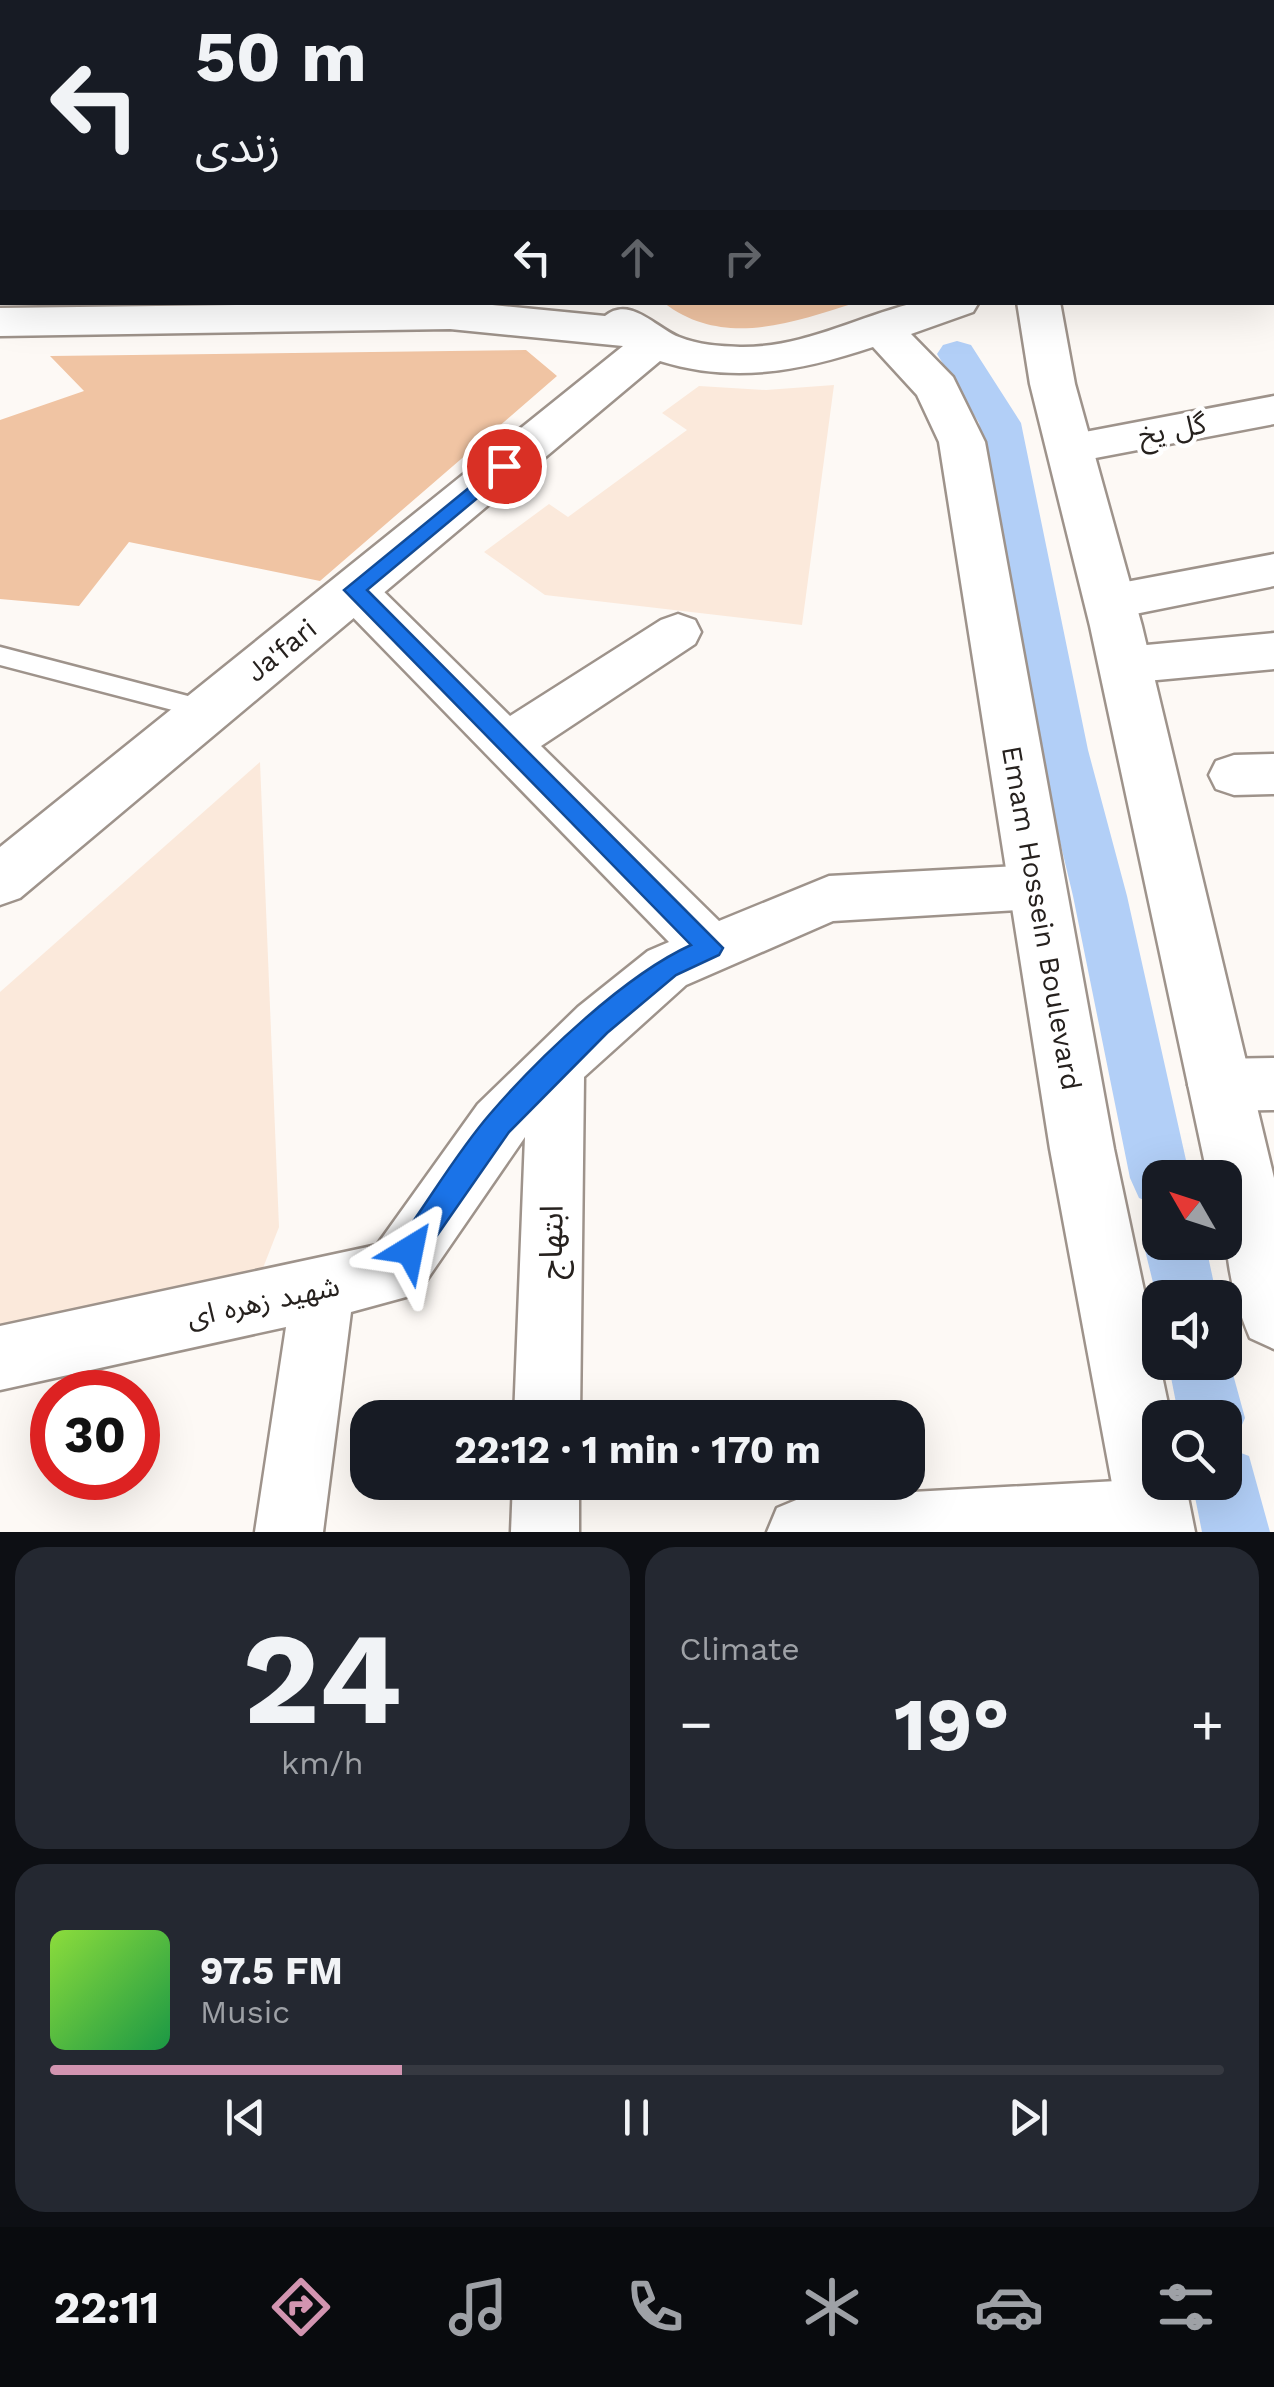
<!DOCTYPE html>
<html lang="en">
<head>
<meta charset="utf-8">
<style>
	:root { --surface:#171b24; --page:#242831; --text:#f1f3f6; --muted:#9ea1a6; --line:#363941; --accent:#d294b0 }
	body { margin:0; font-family:"Work Sans","Noto Sans Arabic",sans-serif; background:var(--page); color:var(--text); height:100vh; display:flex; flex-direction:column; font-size:38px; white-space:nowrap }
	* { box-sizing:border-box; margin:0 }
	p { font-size:32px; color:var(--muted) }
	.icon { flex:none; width:55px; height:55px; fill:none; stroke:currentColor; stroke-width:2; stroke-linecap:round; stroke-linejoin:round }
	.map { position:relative; height:1532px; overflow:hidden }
	.panel { display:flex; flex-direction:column; gap:15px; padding:15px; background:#0d0f14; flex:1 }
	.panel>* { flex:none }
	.guide { position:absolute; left:0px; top:0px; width:1275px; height:305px; box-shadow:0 10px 40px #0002; background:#171b24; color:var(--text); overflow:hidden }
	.needle { width:65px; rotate:309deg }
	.fabs { position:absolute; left:1142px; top:1160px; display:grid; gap:20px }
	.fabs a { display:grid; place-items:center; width:100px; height:100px; border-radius:20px; background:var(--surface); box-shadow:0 10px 40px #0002; font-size:50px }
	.speed { position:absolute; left:30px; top:1370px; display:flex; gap:20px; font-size:50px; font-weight:700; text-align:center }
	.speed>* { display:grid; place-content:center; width:130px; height:130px; border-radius:50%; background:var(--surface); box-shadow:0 10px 40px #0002; line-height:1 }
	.speed .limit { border:15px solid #d22; background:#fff; color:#111 }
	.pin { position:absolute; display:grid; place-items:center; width:85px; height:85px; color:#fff; margin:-42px; border:5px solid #fff; border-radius:50%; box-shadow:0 2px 10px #0007 }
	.me { position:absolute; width:110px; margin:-55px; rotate:35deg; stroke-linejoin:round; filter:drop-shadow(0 0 8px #0008) }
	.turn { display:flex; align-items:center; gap:35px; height:210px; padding:0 30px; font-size:45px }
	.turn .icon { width:130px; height:130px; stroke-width:2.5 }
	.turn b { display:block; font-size:70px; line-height:85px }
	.lanes { display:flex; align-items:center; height:95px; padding:0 30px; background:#0003; justify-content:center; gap:50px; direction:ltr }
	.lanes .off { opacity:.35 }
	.big { font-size:75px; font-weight:700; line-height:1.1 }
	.panel .widget { flex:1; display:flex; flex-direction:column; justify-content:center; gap:15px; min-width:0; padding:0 35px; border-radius:30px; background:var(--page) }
	.panel .dial { align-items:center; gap:0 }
	.dial b { font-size:130px; line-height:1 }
	.song { display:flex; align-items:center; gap:30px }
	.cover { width:120px; height:120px; border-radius:15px; background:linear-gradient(135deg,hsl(90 70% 55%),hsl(140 70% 35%)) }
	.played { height:10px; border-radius:5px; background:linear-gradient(90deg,var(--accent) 30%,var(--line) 30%) }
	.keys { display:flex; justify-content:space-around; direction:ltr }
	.heat { display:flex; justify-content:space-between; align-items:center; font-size:55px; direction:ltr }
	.panel .tiles { flex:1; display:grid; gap:15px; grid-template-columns:1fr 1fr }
	.widget:last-child { grid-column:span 2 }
	.trip { position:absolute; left:350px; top:1400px; width:575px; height:100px; border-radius:30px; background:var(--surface); box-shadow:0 10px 40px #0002; font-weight:700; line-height:100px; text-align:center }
	.menu { display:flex; height:160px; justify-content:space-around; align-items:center; background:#090b0e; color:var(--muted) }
	.menu .icon { width:70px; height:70px }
	.menu .selected { color:var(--accent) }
	.menu b { font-size:45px; color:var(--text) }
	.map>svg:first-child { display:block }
</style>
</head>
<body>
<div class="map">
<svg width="1274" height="1532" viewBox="0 0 1274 1532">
	<rect width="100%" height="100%" fill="#fdf9f5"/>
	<g fill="#fbe9db">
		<polygon points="834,385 802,625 545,595 484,552 549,504 568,517 687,430 662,413 699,386 766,390"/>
		<polygon points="260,762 279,1227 263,1268 0,1326 0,992"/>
	</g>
	<g fill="#f0c4a3">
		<path d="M 664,303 L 855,303 C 791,323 723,348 664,303 Z"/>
		<polygon points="526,350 557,376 320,581 129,542 79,606 0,599 0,420 84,391 50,356"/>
	</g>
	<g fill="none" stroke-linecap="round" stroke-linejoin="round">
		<g fill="#b2cff7" fill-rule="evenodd">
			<polygon points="593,0 627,0 628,2 595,2"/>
			<polygon points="957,341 971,345 1021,423 1088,750 1127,896 1190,1178 1160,1178 1160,1206 1139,1198 1130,1178 1073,896 1038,750 979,423 937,354 943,345"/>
			<polygon points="1160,1218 1160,1242 1205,1242 1217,1298 1160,1298 1160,1311 1143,1242 1152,1221"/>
			<polygon points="1225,1345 1245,1418 1235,1441 1225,1445 1225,1418 1179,1418 1168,1362 1225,1362"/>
			<polygon points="1225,1447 1249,1456 1270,1532 1202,1532 1192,1482 1225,1482"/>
		</g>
		<g stroke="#9e938b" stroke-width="5">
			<polygon id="lane" points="0,647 207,701 216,703 219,710 216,717 207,719 0,665"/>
		</g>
		<g stroke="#9e938b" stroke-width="5">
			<g id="street">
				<polygon points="442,0 476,0 477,2 444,2"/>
				<polygon points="667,0 700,0 701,2 669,2"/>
				<polygon points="857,0 890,0 891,2 859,2"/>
				<rect x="0" y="93" width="2" height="20"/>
				<polygon points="1272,271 1274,272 1274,296 1272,296"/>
				<polygon points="1274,396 1274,424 1069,463 1054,459 1048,449 1054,439 1069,435"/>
				<polygon points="1274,554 1274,586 1110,619 1094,614 1087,602 1094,590 1110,585"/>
				<polygon points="354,573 370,578 510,716 661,620 678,614 695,620 701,632 695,644 541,746 719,921 829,876 1036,865 1055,871 1062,887 1055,903 1036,909 833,921 686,985 584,1077 580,1418 514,1418 525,1137 417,1294 351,1312 323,1532 255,1532 286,1327 0,1390 0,1326 377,1245 478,1104 578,1007 648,951 669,942 338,602 331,590 338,578"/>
				<polygon points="1274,633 1274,669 1125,683 1108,678 1101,665 1108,652 1125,647"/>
				<polygon points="1274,754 1274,794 1234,795 1216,789 1209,775 1216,761 1234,755"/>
				<polygon points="1274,1058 1274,1110 1217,1111 1197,1104 1188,1085 1197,1066 1217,1059"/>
				<polygon points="1154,1479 1178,1489 1188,1513 1180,1532 767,1532 777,1508 801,1498"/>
				<polygon points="513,1482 579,1482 579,1532 511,1532"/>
			</g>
		</g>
		<g stroke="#9e938b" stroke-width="5">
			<g id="secondary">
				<polygon points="1013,0 1049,0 1050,2 1015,2"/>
				<rect x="1272" y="106" width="2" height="22"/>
				<rect x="1272" y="174" width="2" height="24"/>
				<rect x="0" y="259" width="2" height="26"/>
				<path d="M 462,302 L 605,316 C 630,295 656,328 679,337 C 699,345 719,346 740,347 C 801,348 853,319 910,304 C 931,298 958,302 979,302 L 973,312 L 911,334 L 953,377 L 985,442 L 1114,1149 L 1171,1418 L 1160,1418 L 1160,1482 L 1185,1482 L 1195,1532 L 1121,1532 L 1050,1149 L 939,442 L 917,395 L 873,347 C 801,371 734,384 660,361 L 20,898 L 0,905 L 0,847 L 623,346 L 450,329 L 0,336 L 0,308 Z"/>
				<path d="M 1017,302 L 1060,302 L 1075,384 L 1142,626 L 1274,1178 L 1274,1349 L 1250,1338 C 1225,1279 1225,1240 1225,1178 L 1208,1178 L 1090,626 L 1030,384 Z"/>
			</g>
		</g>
		<use href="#lane" fill="#fff" fill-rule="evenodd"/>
		<use href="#street" fill="#fff" fill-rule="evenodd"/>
		<use href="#secondary" fill="#fff" fill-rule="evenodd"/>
	</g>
	<path fill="#1a73e8" stroke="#114b97" stroke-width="2.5" d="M 504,459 L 514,466 L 511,470 L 367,590 L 723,948 L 719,955 L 676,975 L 607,1033 L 509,1132 L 420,1260 L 410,1264 L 400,1260 L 396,1250 L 400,1240 C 430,1199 457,1152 490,1114 C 539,1057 625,975 691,945 L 344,590 Z"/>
	<g text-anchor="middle" stroke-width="9" stroke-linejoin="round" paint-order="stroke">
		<g font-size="28" fill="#26211e" stroke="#fff">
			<text transform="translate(1172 429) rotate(-11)" y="10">گل یخ</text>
			<text transform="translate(281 650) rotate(-39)" y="10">Ja'fari</text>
			<text transform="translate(1042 918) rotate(80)" y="10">Emam Hossein Boulevard</text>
			<text transform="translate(263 1301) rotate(-12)" y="10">شهید زهره ای</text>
		</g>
		<g font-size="32" fill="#26211e" stroke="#fff">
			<text transform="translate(551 1242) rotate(-89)" y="11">ابتهاج</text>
		</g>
	</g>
</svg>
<div class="fabs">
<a><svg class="needle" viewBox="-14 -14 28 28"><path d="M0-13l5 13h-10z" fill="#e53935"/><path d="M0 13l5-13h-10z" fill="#9ea1a6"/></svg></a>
<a><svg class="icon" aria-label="sound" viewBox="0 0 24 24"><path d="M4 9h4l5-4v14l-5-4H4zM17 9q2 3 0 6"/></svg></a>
<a><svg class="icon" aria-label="search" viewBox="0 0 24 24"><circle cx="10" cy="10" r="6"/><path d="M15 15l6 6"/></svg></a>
</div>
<div class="speed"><div class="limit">30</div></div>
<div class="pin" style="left:504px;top:466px;background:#d93025"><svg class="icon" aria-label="arrive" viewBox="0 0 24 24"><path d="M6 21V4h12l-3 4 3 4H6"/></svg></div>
<svg class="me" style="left:410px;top:1250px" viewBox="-20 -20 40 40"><path d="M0-17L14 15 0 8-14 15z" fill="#1a73e8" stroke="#fff" stroke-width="4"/></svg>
<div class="trip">22:12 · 1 min · 170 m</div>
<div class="guide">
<div class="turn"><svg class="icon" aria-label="left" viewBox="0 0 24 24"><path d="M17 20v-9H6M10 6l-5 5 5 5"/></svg><div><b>50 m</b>زندی</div></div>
<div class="lanes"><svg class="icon" aria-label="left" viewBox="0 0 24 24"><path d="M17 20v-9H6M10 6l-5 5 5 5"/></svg><svg class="icon off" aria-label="ahead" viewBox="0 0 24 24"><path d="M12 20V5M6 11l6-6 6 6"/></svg><svg class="icon off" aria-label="right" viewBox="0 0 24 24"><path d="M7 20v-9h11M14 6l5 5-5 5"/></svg></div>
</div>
</div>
<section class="panel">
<div class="tiles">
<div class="widget dial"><b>24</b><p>km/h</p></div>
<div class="widget"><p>Climate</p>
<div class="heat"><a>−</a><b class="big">19°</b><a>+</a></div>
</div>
<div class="widget">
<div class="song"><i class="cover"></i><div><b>97.5 FM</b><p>Music</p></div></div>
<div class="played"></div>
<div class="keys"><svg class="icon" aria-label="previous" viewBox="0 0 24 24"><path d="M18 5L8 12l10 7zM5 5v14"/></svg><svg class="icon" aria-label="pause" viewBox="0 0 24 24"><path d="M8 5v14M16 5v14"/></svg><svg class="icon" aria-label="next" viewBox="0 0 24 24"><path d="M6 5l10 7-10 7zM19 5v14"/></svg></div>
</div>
</div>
</section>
<nav class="menu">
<b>22:11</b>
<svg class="icon selected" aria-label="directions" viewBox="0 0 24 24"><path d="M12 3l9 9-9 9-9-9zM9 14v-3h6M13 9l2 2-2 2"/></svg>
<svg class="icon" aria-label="music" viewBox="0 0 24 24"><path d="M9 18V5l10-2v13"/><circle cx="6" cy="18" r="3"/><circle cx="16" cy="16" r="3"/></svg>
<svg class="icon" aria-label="phone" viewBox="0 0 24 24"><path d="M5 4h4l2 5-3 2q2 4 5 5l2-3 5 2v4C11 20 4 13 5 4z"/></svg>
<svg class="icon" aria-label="climate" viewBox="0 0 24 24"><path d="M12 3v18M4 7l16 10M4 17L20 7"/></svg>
<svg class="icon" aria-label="car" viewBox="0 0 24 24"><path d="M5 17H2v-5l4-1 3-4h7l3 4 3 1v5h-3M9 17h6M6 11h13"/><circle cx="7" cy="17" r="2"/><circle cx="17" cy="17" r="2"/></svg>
<svg class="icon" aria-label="filters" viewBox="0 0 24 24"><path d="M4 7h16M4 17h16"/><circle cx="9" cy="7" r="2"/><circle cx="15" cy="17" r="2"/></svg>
</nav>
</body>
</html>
